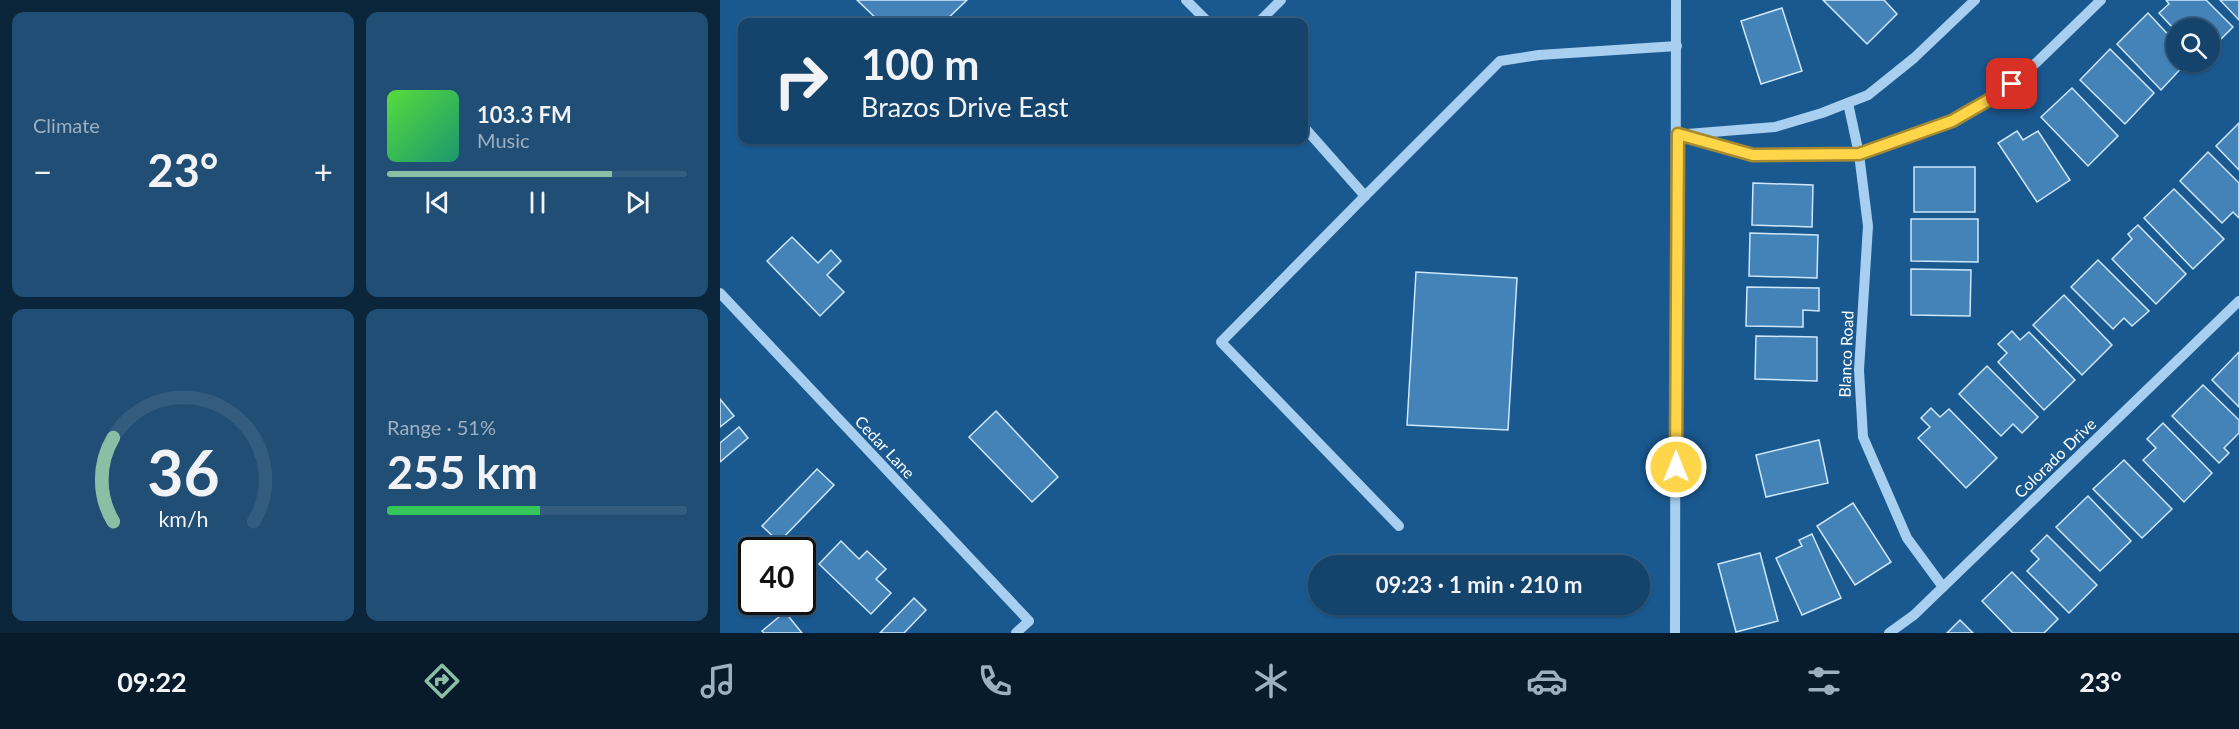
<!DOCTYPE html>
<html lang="en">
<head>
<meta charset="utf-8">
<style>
	:root { --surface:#14436c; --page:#214e74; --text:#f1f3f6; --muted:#9db0c2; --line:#335c7f; --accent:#8abfa5 }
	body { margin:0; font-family:Lato,sans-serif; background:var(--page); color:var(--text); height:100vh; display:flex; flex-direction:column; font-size:22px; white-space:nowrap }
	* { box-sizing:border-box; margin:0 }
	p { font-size:20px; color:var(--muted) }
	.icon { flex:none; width:33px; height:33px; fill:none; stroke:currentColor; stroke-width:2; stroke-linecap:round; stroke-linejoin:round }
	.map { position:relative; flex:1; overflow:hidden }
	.side { display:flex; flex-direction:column; gap:12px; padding:12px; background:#0b253b; width:720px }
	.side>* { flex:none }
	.banner { position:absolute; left:18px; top:18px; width:570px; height:126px; border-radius:12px; box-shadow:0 2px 4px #0004,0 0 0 2px var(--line); background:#14436c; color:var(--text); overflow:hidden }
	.fabs { position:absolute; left:1446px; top:18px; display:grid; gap:12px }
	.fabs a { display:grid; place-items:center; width:54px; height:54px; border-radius:50%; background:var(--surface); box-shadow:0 2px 4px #0004,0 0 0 2px var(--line); font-size:30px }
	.speed { position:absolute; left:18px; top:537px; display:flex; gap:12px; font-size:30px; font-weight:700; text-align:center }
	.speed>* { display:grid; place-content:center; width:78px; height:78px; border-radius:50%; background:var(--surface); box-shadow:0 2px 4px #0004,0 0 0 2px var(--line); line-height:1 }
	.speed .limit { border:3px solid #111; border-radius:9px; background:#fff; color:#111 }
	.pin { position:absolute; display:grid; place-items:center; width:51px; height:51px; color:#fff; margin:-26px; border-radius:12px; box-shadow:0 3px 9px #0006 }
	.me { position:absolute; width:66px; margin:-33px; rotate:0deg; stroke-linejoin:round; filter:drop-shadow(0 0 4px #0008) }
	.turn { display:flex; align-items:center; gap:21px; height:126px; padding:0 24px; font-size:27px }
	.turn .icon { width:78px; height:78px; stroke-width:2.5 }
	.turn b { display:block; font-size:42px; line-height:51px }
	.big { font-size:45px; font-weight:700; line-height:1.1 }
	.side .card { flex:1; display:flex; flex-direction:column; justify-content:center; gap:9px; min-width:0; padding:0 21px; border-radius:12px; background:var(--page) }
	.side .dial { align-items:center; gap:0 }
	.dial svg { height:156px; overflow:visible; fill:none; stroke:var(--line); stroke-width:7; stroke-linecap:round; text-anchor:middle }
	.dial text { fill:var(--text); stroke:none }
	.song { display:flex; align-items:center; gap:18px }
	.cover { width:72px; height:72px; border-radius:9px; background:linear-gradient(135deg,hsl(110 70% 55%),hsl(160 70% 35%)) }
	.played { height:6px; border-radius:3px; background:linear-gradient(90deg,var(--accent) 75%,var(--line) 75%) }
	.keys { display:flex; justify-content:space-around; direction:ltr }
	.heat { display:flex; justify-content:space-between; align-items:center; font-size:33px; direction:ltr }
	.charge { height:9px; border-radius:4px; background:linear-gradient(90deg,#34c759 51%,var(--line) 0) }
	.side .tiles { flex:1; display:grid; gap:12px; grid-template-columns:repeat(2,1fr) }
	.trip { position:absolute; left:588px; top:555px; width:342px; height:60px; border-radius:30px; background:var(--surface); box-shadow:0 2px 4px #0004,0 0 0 2px var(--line); font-weight:700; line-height:60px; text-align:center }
	.menu { display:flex; height:96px; justify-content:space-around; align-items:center; background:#081b2b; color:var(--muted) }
	.menu .icon { width:42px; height:42px }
	.menu .active { color:var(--accent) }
	.menu b { font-size:27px; color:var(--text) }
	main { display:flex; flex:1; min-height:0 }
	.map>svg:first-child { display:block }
</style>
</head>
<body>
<main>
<section class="side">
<div class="tiles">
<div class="card"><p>Climate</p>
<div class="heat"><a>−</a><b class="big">23°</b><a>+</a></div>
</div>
<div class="card">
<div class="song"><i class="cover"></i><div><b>103.3 FM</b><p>Music</p></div></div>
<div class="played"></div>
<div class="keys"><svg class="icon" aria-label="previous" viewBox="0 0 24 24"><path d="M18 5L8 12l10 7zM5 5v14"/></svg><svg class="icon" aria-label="pause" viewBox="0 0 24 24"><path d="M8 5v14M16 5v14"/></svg><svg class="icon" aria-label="next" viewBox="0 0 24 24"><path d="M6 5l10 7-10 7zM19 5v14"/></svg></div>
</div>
<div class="card dial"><svg viewBox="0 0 100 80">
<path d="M14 69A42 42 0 1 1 86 69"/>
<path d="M14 69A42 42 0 0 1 14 26" stroke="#8abfa5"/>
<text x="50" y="56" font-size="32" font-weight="700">36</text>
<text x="50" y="72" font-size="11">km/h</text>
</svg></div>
<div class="card"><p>Range · 51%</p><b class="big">255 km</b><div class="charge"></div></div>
</div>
</section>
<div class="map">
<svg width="1519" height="633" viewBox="0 0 1519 633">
	<rect width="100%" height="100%" fill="#1a5990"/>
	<g fill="#4383b8" stroke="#cfe7fa" stroke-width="1.5">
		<polygon points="137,0 247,0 224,22 160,22"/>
		<polygon points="1103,0 1164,0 1177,14 1147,44"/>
		<polygon points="1446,0 1486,0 1513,27 1490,50 1490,28 1456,28 1456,31 1439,13 1449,4"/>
		<polygon points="1500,0 1519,0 1519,20"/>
		<polygon points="1062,8 1082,71 1041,84 1021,21"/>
		<polygon points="1428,13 1456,43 1456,62 1467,62 1441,90 1397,44"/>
		<polygon points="1390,49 1434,93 1405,124 1360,80"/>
		<polygon points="1352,88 1398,136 1368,166 1321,117"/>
		<polygon points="1519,123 1519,170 1496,146"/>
		<polygon points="1297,131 1303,140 1318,131 1350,180 1317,202 1278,143"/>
		<polygon points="1488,152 1519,183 1519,218 1513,212 1502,223 1460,181"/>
		<rect x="1194" y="167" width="61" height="45"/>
		<polygon points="1033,183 1093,185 1092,227 1032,225"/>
		<polygon points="1454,189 1504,239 1473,269 1424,218"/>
		<polygon points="1191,219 1258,219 1258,262 1191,261"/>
		<polygon points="1418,225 1466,274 1436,304 1392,259 1412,239 1408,234"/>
		<polygon points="1030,233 1098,235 1097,278 1029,276"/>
		<polygon points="72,237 98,263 111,250 121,261 107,275 124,292 100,316 47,261"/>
		<polygon points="1378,260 1429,311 1412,326 1404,318 1393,329 1351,287"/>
		<polygon points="1191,269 1251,270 1250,316 1191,315"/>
		<polygon points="696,272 797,278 788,430 687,425"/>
		<polygon points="1027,287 1099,288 1099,311 1083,310 1083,327 1026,326"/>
		<polygon points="1344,295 1392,345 1362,375 1313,325"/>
		<polygon points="1292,331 1300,340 1309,332 1355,380 1324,410 1278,362 1287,353 1278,344"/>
		<polygon points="1036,336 1097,337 1097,381 1035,379"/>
		<polygon points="1519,352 1519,407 1492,380"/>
		<polygon points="1267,366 1318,417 1302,433 1293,424 1281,436 1239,394"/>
		<polygon points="1483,385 1519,420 1519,433 1504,448 1509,453 1499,463 1452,416"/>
		<polygon points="0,399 14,416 0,427"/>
		<polygon points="1211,408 1220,417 1229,409 1277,458 1246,488 1198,438 1210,427 1201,418"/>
		<polygon points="276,411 338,477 312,502 249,437"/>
		<polygon points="1443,423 1492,473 1464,502 1423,460 1436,448 1427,439"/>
		<polygon points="19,427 28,438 0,462 0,443"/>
		<polygon points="1099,440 1108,483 1046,497 1036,455"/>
		<polygon points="1404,460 1452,509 1422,538 1373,489"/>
		<polygon points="97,469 114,485 59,542 42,526"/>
		<polygon points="1368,496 1411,541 1380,571 1336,527"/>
		<polygon points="1133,503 1171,562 1135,585 1097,526"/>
		<polygon points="1092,534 1121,598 1082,615 1056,558 1082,546 1079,540"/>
		<polygon points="1327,535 1377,585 1349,613 1307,571 1319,559 1311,551"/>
		<polygon points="121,541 139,559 147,551 166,569 156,579 171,593 151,614 99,564"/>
		<polygon points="1040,553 1058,621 1016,632 998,564"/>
		<polygon points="1292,572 1338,619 1324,633 1293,633 1262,601"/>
		<polygon points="194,598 206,610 184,633 160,633"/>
		<polygon points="65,612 82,633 44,633 42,631"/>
		<polygon points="1240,620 1253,633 1227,633"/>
	</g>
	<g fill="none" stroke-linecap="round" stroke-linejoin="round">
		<g stroke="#a8cfef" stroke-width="10">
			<polyline points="466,0 488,22"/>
			<polyline points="539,22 561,0"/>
			<polyline points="1128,103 1139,154 1148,226 1139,370 1143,437 1187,538 1223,587"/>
			<polyline points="584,127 645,196 780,61 819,55 957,46"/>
			<polyline points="958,134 1033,155 1139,154 1232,121 1279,94 1317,62 1381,0"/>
			<polyline points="967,134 1055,127 1102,113 1148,95 1194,58 1255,0"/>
			<polyline points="645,196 501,342 679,526"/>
			<polyline points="0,293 309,621 296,633"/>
			<polyline points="955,633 956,0"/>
			<polyline points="1169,633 1194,615 1519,301"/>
		</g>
	</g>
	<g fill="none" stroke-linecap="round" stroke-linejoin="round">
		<g stroke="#a68a30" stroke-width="15">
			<polyline id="route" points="956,467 958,134 1033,155 1139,154 1232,121 1279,94 1292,84"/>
		</g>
		<use href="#route" stroke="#ffd54a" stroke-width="10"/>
	</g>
	<g text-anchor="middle" stroke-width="4.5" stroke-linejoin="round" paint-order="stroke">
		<g font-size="16" fill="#fff" stroke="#1a5990">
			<text transform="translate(1126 354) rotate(-88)" y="6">Blanco Road</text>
			<text transform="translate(165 447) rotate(47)" y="6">Cedar Lane</text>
			<text transform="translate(1335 458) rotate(-44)" y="6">Colorado Drive</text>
		</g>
	</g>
</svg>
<div class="fabs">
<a><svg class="icon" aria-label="search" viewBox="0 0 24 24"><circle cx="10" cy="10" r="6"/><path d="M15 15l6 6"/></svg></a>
</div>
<div class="speed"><div class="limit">40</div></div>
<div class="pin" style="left:1292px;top:84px;background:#d93025"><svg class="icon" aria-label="arrive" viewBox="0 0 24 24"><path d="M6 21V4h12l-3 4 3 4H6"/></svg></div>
<svg class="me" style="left:956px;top:467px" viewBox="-20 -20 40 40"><circle r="17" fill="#ffd54a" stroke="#fff" stroke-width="3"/><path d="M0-11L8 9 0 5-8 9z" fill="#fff"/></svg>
<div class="trip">09:23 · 1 min · 210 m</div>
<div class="banner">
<div class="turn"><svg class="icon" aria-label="right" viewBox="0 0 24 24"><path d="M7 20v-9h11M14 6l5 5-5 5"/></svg><div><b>100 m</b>Brazos Drive East</div></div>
</div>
</div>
</main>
<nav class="menu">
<b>09:22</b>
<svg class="icon active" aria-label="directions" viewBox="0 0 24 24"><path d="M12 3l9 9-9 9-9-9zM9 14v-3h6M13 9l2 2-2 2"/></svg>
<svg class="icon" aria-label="music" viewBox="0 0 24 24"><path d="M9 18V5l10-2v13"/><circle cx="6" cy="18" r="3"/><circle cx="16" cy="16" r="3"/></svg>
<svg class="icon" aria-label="phone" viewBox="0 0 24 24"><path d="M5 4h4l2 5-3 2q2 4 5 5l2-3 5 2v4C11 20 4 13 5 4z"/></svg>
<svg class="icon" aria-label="climate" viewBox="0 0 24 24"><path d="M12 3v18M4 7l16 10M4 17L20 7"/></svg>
<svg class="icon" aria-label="car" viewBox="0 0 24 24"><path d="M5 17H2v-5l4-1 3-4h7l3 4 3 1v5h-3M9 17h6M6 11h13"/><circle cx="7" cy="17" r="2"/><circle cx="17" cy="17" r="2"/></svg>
<svg class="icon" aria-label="filters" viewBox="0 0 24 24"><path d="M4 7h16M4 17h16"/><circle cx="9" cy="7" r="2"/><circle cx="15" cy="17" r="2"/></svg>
<b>23°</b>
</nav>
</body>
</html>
